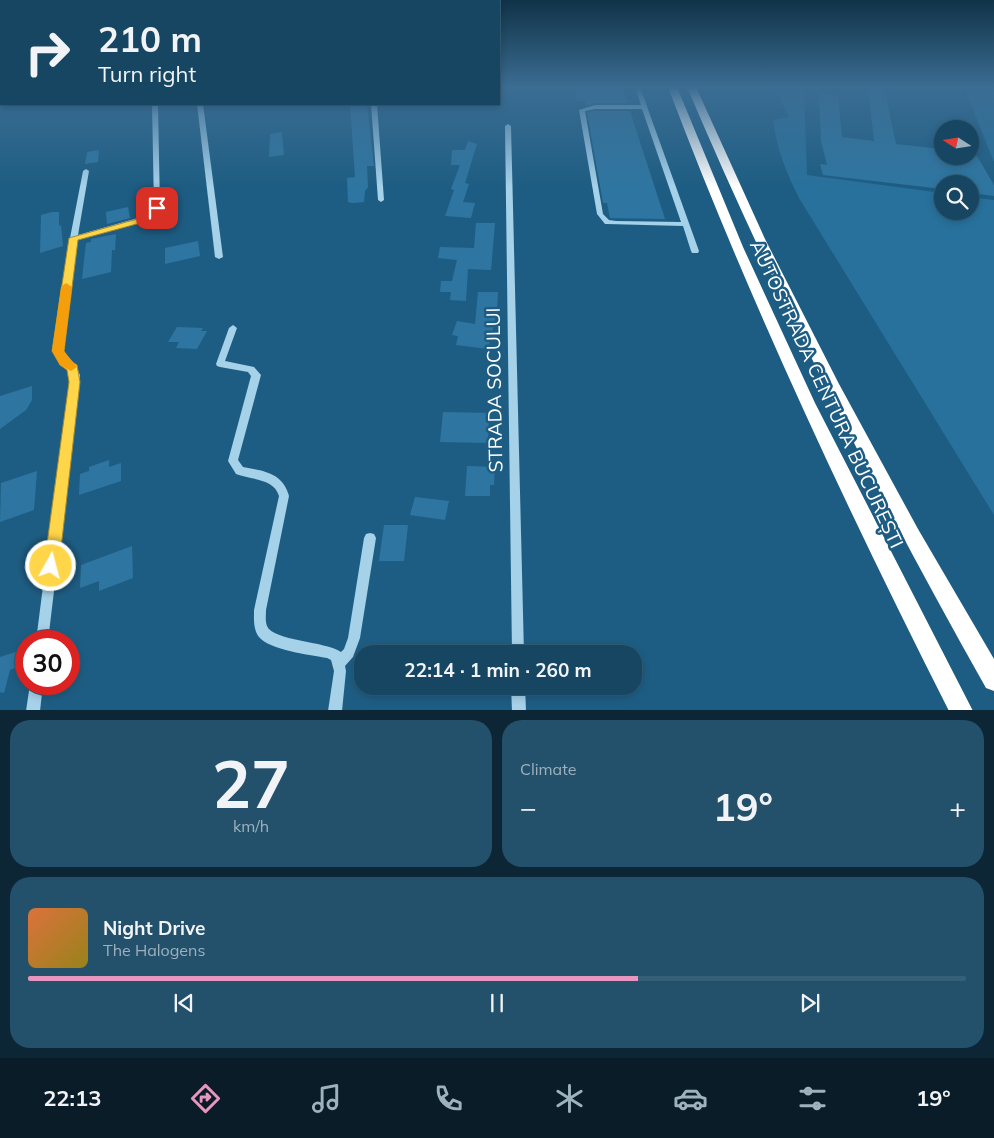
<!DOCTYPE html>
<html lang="en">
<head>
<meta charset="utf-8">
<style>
	:root { --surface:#164662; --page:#23506b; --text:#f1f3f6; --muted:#9eb1be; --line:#355e77; --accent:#e797bd }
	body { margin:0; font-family:Mulish,sans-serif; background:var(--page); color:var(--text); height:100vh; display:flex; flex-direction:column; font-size:19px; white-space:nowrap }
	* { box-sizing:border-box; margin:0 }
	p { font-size:16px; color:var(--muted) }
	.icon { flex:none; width:28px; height:28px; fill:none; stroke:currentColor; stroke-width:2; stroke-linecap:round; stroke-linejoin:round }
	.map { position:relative; height:710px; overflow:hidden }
	.drawer { display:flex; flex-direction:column; gap:10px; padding:10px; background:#0c2636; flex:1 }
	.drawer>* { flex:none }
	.guide { position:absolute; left:0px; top:0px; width:500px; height:105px; box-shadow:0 2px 8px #0003,0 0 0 1px var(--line); background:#164662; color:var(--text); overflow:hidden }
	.needle { width:32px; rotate:282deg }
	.controls { position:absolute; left:934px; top:120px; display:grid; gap:10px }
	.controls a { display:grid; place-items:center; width:45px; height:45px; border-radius:50%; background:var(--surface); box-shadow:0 2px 8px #0003,0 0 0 1px var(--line); font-size:25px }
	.speed { position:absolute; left:15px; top:630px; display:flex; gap:10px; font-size:25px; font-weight:700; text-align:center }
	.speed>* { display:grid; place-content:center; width:65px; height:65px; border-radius:50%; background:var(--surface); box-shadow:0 2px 8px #0003,0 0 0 1px var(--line); line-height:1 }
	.speed .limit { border:8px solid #d22; background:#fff; color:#111 }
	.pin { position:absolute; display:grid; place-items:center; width:42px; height:42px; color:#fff; margin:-21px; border-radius:10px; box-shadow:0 2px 8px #0006 }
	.me { position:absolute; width:55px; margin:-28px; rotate:7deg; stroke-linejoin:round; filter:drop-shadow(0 0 4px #0008) }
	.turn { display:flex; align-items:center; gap:18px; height:105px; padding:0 15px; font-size:22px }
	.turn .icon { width:65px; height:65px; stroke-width:2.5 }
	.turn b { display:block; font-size:35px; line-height:42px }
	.big { font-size:38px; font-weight:700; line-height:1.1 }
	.drawer .widget { flex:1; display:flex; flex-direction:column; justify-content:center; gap:8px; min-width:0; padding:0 18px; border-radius:20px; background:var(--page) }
	.drawer .dial { align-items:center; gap:0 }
	.dial b { font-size:65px; line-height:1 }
	.song { display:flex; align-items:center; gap:15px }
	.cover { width:60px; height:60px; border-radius:8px; background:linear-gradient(135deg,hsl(20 70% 55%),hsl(50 70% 35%)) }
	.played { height:5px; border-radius:2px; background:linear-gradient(90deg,var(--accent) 65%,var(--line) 65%) }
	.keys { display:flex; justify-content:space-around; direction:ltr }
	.heat { display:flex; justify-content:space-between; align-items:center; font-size:28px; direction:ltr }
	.drawer .tiles { flex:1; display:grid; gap:10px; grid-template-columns:1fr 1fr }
	.widget:last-child { grid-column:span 2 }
	.trip { position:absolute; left:354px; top:645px; width:288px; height:50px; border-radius:20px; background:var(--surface); box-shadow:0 2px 8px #0003,0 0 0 1px var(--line); font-weight:700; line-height:50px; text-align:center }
	.menu { display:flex; height:80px; justify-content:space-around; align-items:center; background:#091c27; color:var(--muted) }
	.menu .icon { width:35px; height:35px }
	.menu .current { color:var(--accent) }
	.menu b { font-size:22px; color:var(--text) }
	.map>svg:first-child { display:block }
</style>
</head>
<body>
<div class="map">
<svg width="994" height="711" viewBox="0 0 994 711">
	<rect width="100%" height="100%" fill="#1e5d83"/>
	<g fill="#28719c">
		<path d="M 775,87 L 804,87 L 807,175 L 942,193 L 942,211 L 970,211 L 970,197 L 994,200 L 994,515 L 799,198 C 786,172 777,150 773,120 L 789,117 Z"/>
		<polygon points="964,87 994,87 994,162"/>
	</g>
	<g fill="#2e76a1">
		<polygon points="575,87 623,87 628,103 595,103 586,106 585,101 577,101"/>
		<polygon points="868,87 884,87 896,144 942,149 942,156 977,156 994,185 994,196 970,193 970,184 942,184 942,189 823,175 820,164 827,165 821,141 819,93 838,96 842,137 874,141"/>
		<polygon points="350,104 367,104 374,166 367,166 368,187 365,191 364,202 353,203 348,202 347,178 355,177"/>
		<polygon points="595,111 630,111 665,219 610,218 607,203 603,203 587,112"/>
		<polygon points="282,132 284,155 269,157 270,134"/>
		<polygon points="468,141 477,144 465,183 469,184 463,202 475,203 471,218 445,216 454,190 451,189 460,165 451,165 452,150 465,150"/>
		<polygon points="99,150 98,162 85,164 87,152"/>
		<polygon points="128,207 130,218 107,224 106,212"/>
		<polygon points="52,212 59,212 59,226 61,225 63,246 40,253 41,215"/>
		<polygon points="476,223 495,223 491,270 468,269 466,301 450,300 451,292 440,292 441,281 452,281 457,260 438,258 440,247 474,248"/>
		<polygon points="116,234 115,250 112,250 111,272 82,279 86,243 91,242 91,239"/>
		<polygon points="198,241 200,256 165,264 165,248"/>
		<polygon points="478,292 498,292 497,311 488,349 456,345 458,336 452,335 457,321 475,324"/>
		<polygon points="177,327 203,328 201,331 207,331 197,349 176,348 179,342 168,342"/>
		<polygon points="32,386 32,400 26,410 0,429 0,396"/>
		<polygon points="443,412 489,413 488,443 440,442"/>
		<polygon points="109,460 109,467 121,463 121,481 79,495 80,474 89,471 89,467"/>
		<polygon points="467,466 495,467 494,485 490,485 490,496 465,496"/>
		<polygon points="37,471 34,510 0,522 1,483"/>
		<polygon points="415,497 449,501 445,520 410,515"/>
		<polygon points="384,525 408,525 404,561 379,561"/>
		<polygon points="132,546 133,578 99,591 99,581 80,588 81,565"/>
		<polygon points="19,651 15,668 10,670 4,693 0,692 0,657"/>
	</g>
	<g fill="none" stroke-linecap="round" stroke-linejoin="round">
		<g fill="#a5d1e9" fill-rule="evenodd">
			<path d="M 635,87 L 640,87 L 699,251 L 698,253 L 692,253 L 691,251 L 683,226 L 607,224 L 605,224 L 597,214 L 579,110 L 595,105 L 641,105 ZM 595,109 L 642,109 L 681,222 L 616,221 L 609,220 L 603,214 L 585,111 Z"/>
			<polygon points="152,104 158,104 160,208 158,215 143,221 77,239 62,344 63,355 76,366 80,375 48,641 36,641 70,375 69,370 56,358 54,344 70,238 83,171 86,169 89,171 78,235 152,214 154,208"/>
			<polygon points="197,104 203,104 223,257 219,259 215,257"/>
			<polygon points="371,104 377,104 384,200 381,202 378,200"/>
			<polygon points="508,124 511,126 524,654 512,654 505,126"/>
			<path d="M 233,325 L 237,328 L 225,361 L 254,367 L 261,375 L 238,460 L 243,467 C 264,471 283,473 289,496 L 266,610 C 266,615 265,621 267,626 C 273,641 325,641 341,652 L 344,649 L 348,638 L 364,538 L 366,534 L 370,533 L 374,534 L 376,538 L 360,638 L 353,657 L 345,666 L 346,671 L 342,711 L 328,711 L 334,671 L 331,660 L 327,658 C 311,655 269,650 259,637 C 253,629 254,619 254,610 L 279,496 C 274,478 251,480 236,474 L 228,461 L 251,376 L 248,372 L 220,367 L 217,366 L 216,364 L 229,328 Z"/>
			<polygon points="30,684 43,684 40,711 26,711"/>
			<polygon points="511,686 525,686 526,711 512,711"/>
		</g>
		<g fill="#fff" fill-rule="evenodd">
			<path d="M 668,87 L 677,87 L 743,247 L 815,403 L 973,711 L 949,711 C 846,507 749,301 668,87 Z"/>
			<path d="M 687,87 L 696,87 L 765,239 L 839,384 L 918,529 L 994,659 L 994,691 L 986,688 C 876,493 775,294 687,87 Z"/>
		</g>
	</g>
	<linearGradient id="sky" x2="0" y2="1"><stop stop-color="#103348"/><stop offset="0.47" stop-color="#3b6d93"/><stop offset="1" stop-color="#3b6d93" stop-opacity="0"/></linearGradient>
	<rect width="994" height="187" fill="url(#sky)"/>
	<polygon fill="#ffd54a" stroke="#a68a30" points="157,205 162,208 155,219 78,240 64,351 68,359 77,365 80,382 59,566 56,572 51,574 46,572 44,566 69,382 67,370 60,365 52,351 69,238 148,216 154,206"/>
	<polygon fill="#f59e0b" points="66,283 72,287 64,351 77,367 71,371 60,365 52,351 61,287"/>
	<g text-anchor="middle" stroke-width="5" stroke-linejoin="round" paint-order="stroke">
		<g font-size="19" fill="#fff" stroke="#1e5d83">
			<text transform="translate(494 390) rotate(-91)" y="7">STRADA SOCULUI</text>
			<text transform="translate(827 394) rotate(65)" y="7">AUTOSTRADA CENTURA BUCUREȘTI</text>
		</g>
	</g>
</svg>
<div class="controls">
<a><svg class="needle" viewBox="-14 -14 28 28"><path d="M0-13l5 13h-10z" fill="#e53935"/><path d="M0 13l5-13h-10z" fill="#9eb1be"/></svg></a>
<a><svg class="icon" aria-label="search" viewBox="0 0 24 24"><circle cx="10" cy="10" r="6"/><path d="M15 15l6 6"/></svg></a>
</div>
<div class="speed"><div class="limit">30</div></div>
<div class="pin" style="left:157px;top:208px;background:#d93025"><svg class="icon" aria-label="arrive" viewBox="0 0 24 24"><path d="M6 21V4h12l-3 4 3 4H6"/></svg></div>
<svg class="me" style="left:51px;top:566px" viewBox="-20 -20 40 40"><circle r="17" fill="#ffd54a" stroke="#fff" stroke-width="3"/><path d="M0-11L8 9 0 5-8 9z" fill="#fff"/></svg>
<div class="trip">22:14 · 1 min · 260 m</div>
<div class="guide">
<div class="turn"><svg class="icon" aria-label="right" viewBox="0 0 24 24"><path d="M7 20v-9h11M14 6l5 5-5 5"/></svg><div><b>210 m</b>Turn right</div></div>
</div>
</div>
<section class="drawer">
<div class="tiles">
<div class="widget dial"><b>27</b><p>km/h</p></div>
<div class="widget"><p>Climate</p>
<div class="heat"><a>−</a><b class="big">19°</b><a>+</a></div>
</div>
<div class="widget">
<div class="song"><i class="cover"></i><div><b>Night Drive</b><p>The Halogens</p></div></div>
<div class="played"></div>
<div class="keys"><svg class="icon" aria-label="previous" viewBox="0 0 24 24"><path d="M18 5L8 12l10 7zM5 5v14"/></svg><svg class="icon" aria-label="pause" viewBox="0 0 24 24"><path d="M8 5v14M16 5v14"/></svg><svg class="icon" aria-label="next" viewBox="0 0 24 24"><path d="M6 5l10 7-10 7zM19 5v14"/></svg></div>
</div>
</div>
</section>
<nav class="menu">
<b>22:13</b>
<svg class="icon current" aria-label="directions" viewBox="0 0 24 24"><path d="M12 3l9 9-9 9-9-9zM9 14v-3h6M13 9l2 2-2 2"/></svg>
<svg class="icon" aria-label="music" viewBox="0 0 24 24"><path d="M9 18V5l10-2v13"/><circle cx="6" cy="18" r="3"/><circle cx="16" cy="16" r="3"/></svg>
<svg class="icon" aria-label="phone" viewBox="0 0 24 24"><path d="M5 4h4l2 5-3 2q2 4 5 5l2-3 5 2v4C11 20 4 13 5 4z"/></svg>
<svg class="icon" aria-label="climate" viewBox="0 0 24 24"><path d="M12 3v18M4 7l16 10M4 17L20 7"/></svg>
<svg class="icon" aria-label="car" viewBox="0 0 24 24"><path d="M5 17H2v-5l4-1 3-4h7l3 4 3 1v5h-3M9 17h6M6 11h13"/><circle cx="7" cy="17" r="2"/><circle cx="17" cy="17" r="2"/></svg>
<svg class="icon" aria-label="filters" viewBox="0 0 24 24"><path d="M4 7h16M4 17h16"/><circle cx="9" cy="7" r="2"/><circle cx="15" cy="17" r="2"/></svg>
<b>19°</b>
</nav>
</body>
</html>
